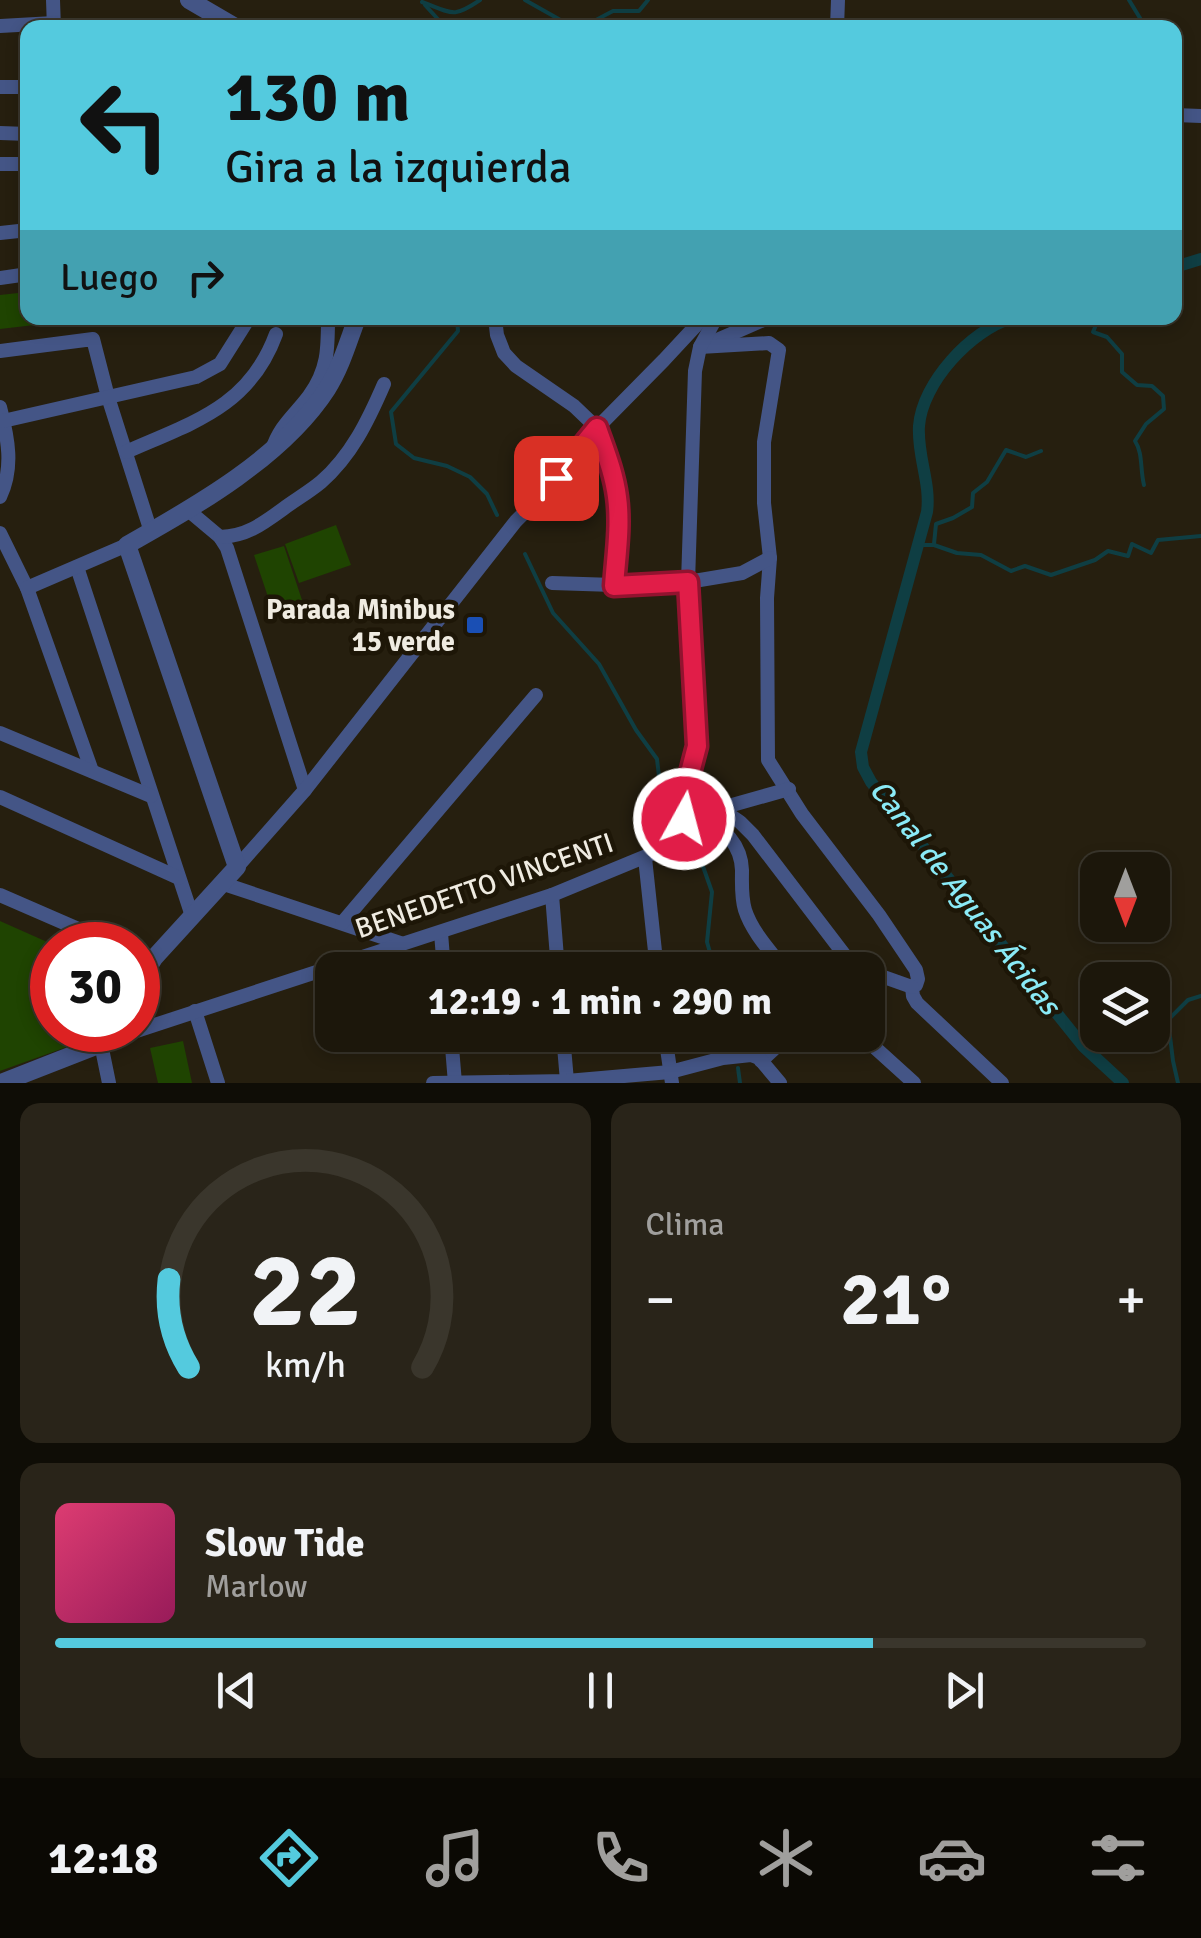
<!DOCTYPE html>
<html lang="es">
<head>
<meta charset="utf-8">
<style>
	:root { --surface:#1c170b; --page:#292419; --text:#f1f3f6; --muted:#a09f9d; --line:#3a362c; --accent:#54cade }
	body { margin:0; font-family:Signika,sans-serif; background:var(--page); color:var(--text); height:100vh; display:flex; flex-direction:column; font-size:38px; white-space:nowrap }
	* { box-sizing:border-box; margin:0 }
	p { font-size:32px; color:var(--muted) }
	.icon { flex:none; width:55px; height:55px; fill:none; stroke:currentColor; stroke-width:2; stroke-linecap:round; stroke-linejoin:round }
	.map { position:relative; height:1083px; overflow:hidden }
	.drawer { display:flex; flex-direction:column; gap:20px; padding:20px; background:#0f0d06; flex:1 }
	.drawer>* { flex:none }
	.hud { position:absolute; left:20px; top:20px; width:1162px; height:305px; border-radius:20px; box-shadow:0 5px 15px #0003,0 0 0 2px var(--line); background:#54cade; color:#111; overflow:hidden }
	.needle { width:65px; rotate:180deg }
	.tools { position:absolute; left:1080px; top:852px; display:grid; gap:20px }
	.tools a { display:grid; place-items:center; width:90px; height:90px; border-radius:20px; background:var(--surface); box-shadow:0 5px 15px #0003,0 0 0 2px var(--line); font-size:50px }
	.speed { position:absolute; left:30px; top:922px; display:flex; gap:20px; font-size:50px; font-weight:700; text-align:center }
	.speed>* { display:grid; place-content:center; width:130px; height:130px; border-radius:50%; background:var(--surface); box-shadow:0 5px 15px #0003,0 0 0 2px var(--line); line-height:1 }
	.speed .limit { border:15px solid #d22; background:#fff; color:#111 }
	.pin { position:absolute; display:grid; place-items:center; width:85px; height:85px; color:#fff; margin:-42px; border-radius:20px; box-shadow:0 5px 15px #0006 }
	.me { position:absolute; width:110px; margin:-55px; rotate:7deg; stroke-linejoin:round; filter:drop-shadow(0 0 8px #0008) }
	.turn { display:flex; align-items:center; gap:35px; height:210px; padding:0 40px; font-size:45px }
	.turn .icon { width:130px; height:130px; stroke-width:2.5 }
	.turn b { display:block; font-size:70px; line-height:85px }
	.then { display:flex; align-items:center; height:95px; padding:0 40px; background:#0003; gap:20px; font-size:38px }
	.big { font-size:75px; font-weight:800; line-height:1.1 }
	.drawer .card { flex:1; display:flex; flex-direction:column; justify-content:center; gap:15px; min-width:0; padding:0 35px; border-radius:20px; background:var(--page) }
	.drawer .dial { align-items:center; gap:0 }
	.dial svg { height:260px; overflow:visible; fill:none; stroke:var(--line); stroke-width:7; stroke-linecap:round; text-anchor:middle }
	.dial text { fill:var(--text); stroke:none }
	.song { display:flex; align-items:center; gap:30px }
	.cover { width:120px; height:120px; border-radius:15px; background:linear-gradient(135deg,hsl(340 70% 55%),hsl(330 70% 35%)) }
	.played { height:10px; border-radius:5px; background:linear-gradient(90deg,var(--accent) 75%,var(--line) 75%) }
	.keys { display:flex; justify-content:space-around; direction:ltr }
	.heat { display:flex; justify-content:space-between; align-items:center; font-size:55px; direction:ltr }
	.drawer .tiles { flex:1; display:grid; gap:20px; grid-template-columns:1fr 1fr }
	.card:last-child { grid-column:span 2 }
	.trip { position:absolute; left:315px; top:952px; width:570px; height:100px; border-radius:20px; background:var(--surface); box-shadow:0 5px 15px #0003,0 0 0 2px var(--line); font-weight:800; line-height:100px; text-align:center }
	.dock { display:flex; height:160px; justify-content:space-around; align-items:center; background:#0b0904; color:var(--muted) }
	.dock .icon { width:70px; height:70px }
	.dock .on { color:var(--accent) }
	.dock b { font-size:45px; color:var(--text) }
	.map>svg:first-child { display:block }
</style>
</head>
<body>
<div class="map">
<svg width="1201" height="1083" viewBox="0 0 1201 1083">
	<rect width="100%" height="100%" fill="#261f0f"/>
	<g fill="#1f4401">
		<polygon points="27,292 28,318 51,318 52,323 0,329 0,295"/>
		<polygon points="336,525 351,565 299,583 285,544"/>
		<polygon points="284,546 302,600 272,609 254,555"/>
		<polygon points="0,921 54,945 52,1030 80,1030 78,1043 0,1071"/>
		<polygon points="183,1041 192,1083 158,1083 150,1048"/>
	</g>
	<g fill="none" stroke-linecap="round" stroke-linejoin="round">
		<g stroke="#0f3e43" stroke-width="4">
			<polyline points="525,0 564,22 594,21 613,11 639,11 648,0"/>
			<polyline points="1129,0 1146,28"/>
			<path d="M 422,2 C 452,13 452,19 480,0"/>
			<polyline points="425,5 446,28"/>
			<polyline points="457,318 458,331 391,412 396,444 414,458 447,466 470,477 487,494 497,515"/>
			<path d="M 1099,318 L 1093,332 L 1107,337 L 1122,354 L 1122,372 L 1137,385 L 1152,386 L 1163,396 L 1164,409 L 1146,424 L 1135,441 C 1143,453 1140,469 1144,485"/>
			<polyline points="934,544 936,524 953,518 972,507 973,493 987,482 1006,450 1026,457 1041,451"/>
			<polyline points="918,545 934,545 957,553 981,555 1011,571 1025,566 1051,575 1095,560 1108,551 1128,556 1132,544 1151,553 1158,540 1201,536"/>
			<polyline points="525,554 553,613 599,664 636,730 657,759 661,794 674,815"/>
			<polyline points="685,833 700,858 712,892 707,942 715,970"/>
			<polyline points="731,1035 734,1048"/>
			<polyline points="738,1068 740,1083"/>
			<polyline points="1178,1083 1173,1061 1168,1020 1188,1000 1201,996"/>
		</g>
		<g stroke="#0f3e43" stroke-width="12">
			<polyline points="1175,267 1201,259"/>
			<path d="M 1012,318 C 971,330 922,383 919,426 C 917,456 931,483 927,512 L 861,752 L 863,767 L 871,782 L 1083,1046 L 1123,1083"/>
		</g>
		<g stroke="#445586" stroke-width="14">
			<polyline points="53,0 54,28"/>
			<polyline points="0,26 54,23"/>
			<polyline points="837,28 838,0"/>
			<polyline points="0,87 28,87"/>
			<polyline points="1175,115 1201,116"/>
			<polyline points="0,133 28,134"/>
			<polyline points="0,164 28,164"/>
			<polyline points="0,233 28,230"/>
			<polyline points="0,278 28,274"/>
			<polyline points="715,341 768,318"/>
			<polyline points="700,347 769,343 779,350 764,442 764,503 770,558 767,598 768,760 802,814 879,915 916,970 918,979 916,985 912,987 913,996 917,1003 1002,1083"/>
			<polyline points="0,351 93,339 108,397 151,532"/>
			<path d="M 0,407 C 8,438 14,468 0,497"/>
			<polyline points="3,421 196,377 220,364 249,318"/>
			<path d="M 272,450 C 280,425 294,416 309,396 C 328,370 328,349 328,318"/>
			<path d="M 126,452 C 191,423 249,408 276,334"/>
			<polyline points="189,511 220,537 227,548 305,790"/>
			<polyline points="0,533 27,588 92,771"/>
			<path d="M 220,537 C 246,536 261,525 283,509 C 295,500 309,492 321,482 C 351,456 368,421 384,384"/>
			<polyline points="77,567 192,916"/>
			<path d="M 552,583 L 614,585 C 616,557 621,526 617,497 C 614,473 605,451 597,428 L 664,360 L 703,318"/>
			<polyline points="614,585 688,582 742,573 770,558"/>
			<polyline points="27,588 127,545"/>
			<polyline points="0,733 151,796"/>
			<polyline points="0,797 179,878"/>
			<polyline points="718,809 789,789"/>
			<polyline points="721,809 740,822 753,835 856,970"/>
			<path d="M 702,814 C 722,829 741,842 742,870 C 742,883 741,897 745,910 C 752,932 771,952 785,970"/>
			<polyline points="645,858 657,970"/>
			<polyline points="237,867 305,790 516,521 528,509 597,428 574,406 516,366 504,353 497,335 495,318"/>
			<polyline points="221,883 400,943"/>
			<polyline points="0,895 115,945"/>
			<polyline points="552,895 558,970"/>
			<polyline points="342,923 536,695"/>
			<polyline points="441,933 444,970"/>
			<polyline points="138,952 154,958"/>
			<polyline points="868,976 881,976 912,987"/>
			<polyline points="195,1011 218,1083"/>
			<polyline points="451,1035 455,1083"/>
			<polyline points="563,1035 567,1081"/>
			<polyline points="665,1035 672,1083"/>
			<polyline points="861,1035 914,1083"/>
			<polyline points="121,1036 552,895 661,850 684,819 685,792 697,746 688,582 695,371 700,347 716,318"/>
			<polyline points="101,1044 109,1083"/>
			<polyline points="761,1061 789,1035"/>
			<polyline points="433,1083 567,1081 670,1072 723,1058 751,1055 759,1058 780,1083"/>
		</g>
		<g stroke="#445586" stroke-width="18">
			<polyline points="189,0 237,28"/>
			<path d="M 138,984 L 154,958 L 237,867 L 127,545 C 196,506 283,457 327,389 C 341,367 348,342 357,318"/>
			<polyline points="1,1083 121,1036 121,1030"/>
		</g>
	</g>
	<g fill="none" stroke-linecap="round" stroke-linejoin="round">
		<g stroke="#92132f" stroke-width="25">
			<path id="route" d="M 556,478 L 597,428 C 605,451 614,473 617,497 C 621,526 616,557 614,586 L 688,582 L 697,746 L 685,792 L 684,819"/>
		</g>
		<use href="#route" stroke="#e11d48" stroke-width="18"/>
	</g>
	<rect fill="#1a4fb4" stroke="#1d1607" stroke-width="4" x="465" y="615" width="20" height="20" rx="5"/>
	<g text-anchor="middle" stroke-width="9" stroke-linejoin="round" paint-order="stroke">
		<g font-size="28" font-weight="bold" fill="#efebe1" stroke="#1d1607" text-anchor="end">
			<text x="455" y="619">Parada Minibus<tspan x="455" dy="32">15 verde</tspan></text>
		</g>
		<g font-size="28" fill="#efebe1" stroke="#1d1607">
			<text transform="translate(484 885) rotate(-19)" y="10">BENEDETTO VINCENTI</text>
		</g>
		<g font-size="30" font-style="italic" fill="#8aeaf6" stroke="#1d1607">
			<text transform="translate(965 897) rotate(52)" y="10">Canal de Aguas Ácidas</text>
		</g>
	</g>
</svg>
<div class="tools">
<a><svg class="needle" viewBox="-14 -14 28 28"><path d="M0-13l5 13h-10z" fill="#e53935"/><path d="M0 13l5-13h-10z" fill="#a09f9d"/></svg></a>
<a><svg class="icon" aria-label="layers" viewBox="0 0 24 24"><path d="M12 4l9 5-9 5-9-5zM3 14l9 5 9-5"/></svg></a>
</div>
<div class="speed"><div class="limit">30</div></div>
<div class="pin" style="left:556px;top:478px;background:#d93025"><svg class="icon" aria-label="arrive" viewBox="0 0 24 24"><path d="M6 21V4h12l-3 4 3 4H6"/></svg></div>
<svg class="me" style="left:684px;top:819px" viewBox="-20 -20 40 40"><circle r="17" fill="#e11d48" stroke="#fff" stroke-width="3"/><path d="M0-11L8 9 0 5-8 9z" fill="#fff"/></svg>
<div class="trip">12:19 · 1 min · 290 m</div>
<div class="hud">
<div class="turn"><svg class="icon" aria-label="left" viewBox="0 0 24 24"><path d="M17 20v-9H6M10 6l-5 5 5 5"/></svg><div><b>130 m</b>Gira a la izquierda</div></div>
<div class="then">Luego<svg class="icon" aria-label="right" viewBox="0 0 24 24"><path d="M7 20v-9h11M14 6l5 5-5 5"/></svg></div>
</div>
</div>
<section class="drawer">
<div class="tiles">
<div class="card dial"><svg viewBox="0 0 100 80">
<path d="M14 69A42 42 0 1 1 86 69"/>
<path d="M14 69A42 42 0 0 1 8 42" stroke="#54cade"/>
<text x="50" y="56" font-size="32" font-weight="700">22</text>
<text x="50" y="72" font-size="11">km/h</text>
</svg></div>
<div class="card"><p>Clima</p>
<div class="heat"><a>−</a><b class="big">21°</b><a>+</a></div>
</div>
<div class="card">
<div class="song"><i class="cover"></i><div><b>Slow Tide</b><p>Marlow</p></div></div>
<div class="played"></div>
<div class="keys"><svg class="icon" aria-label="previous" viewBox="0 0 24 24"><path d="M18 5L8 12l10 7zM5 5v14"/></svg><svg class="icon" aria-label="pause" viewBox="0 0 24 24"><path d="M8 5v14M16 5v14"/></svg><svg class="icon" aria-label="next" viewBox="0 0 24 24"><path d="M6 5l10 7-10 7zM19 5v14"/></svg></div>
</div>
</div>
</section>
<nav class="dock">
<b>12:18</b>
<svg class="icon on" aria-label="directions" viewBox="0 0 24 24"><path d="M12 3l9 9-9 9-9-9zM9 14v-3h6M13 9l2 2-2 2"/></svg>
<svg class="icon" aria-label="music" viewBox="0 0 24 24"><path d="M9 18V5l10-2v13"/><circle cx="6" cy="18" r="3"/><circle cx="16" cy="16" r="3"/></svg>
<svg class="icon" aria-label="phone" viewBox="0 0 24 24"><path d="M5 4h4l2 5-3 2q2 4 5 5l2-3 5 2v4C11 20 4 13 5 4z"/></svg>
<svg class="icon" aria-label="climate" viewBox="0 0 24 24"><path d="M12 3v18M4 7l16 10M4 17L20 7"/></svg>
<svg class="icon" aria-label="car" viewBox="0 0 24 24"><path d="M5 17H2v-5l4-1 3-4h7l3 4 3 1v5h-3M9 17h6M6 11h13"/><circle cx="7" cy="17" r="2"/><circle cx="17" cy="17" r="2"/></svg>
<svg class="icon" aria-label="filters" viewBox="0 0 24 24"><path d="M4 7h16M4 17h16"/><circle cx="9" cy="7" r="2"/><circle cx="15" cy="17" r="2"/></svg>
</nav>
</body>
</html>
